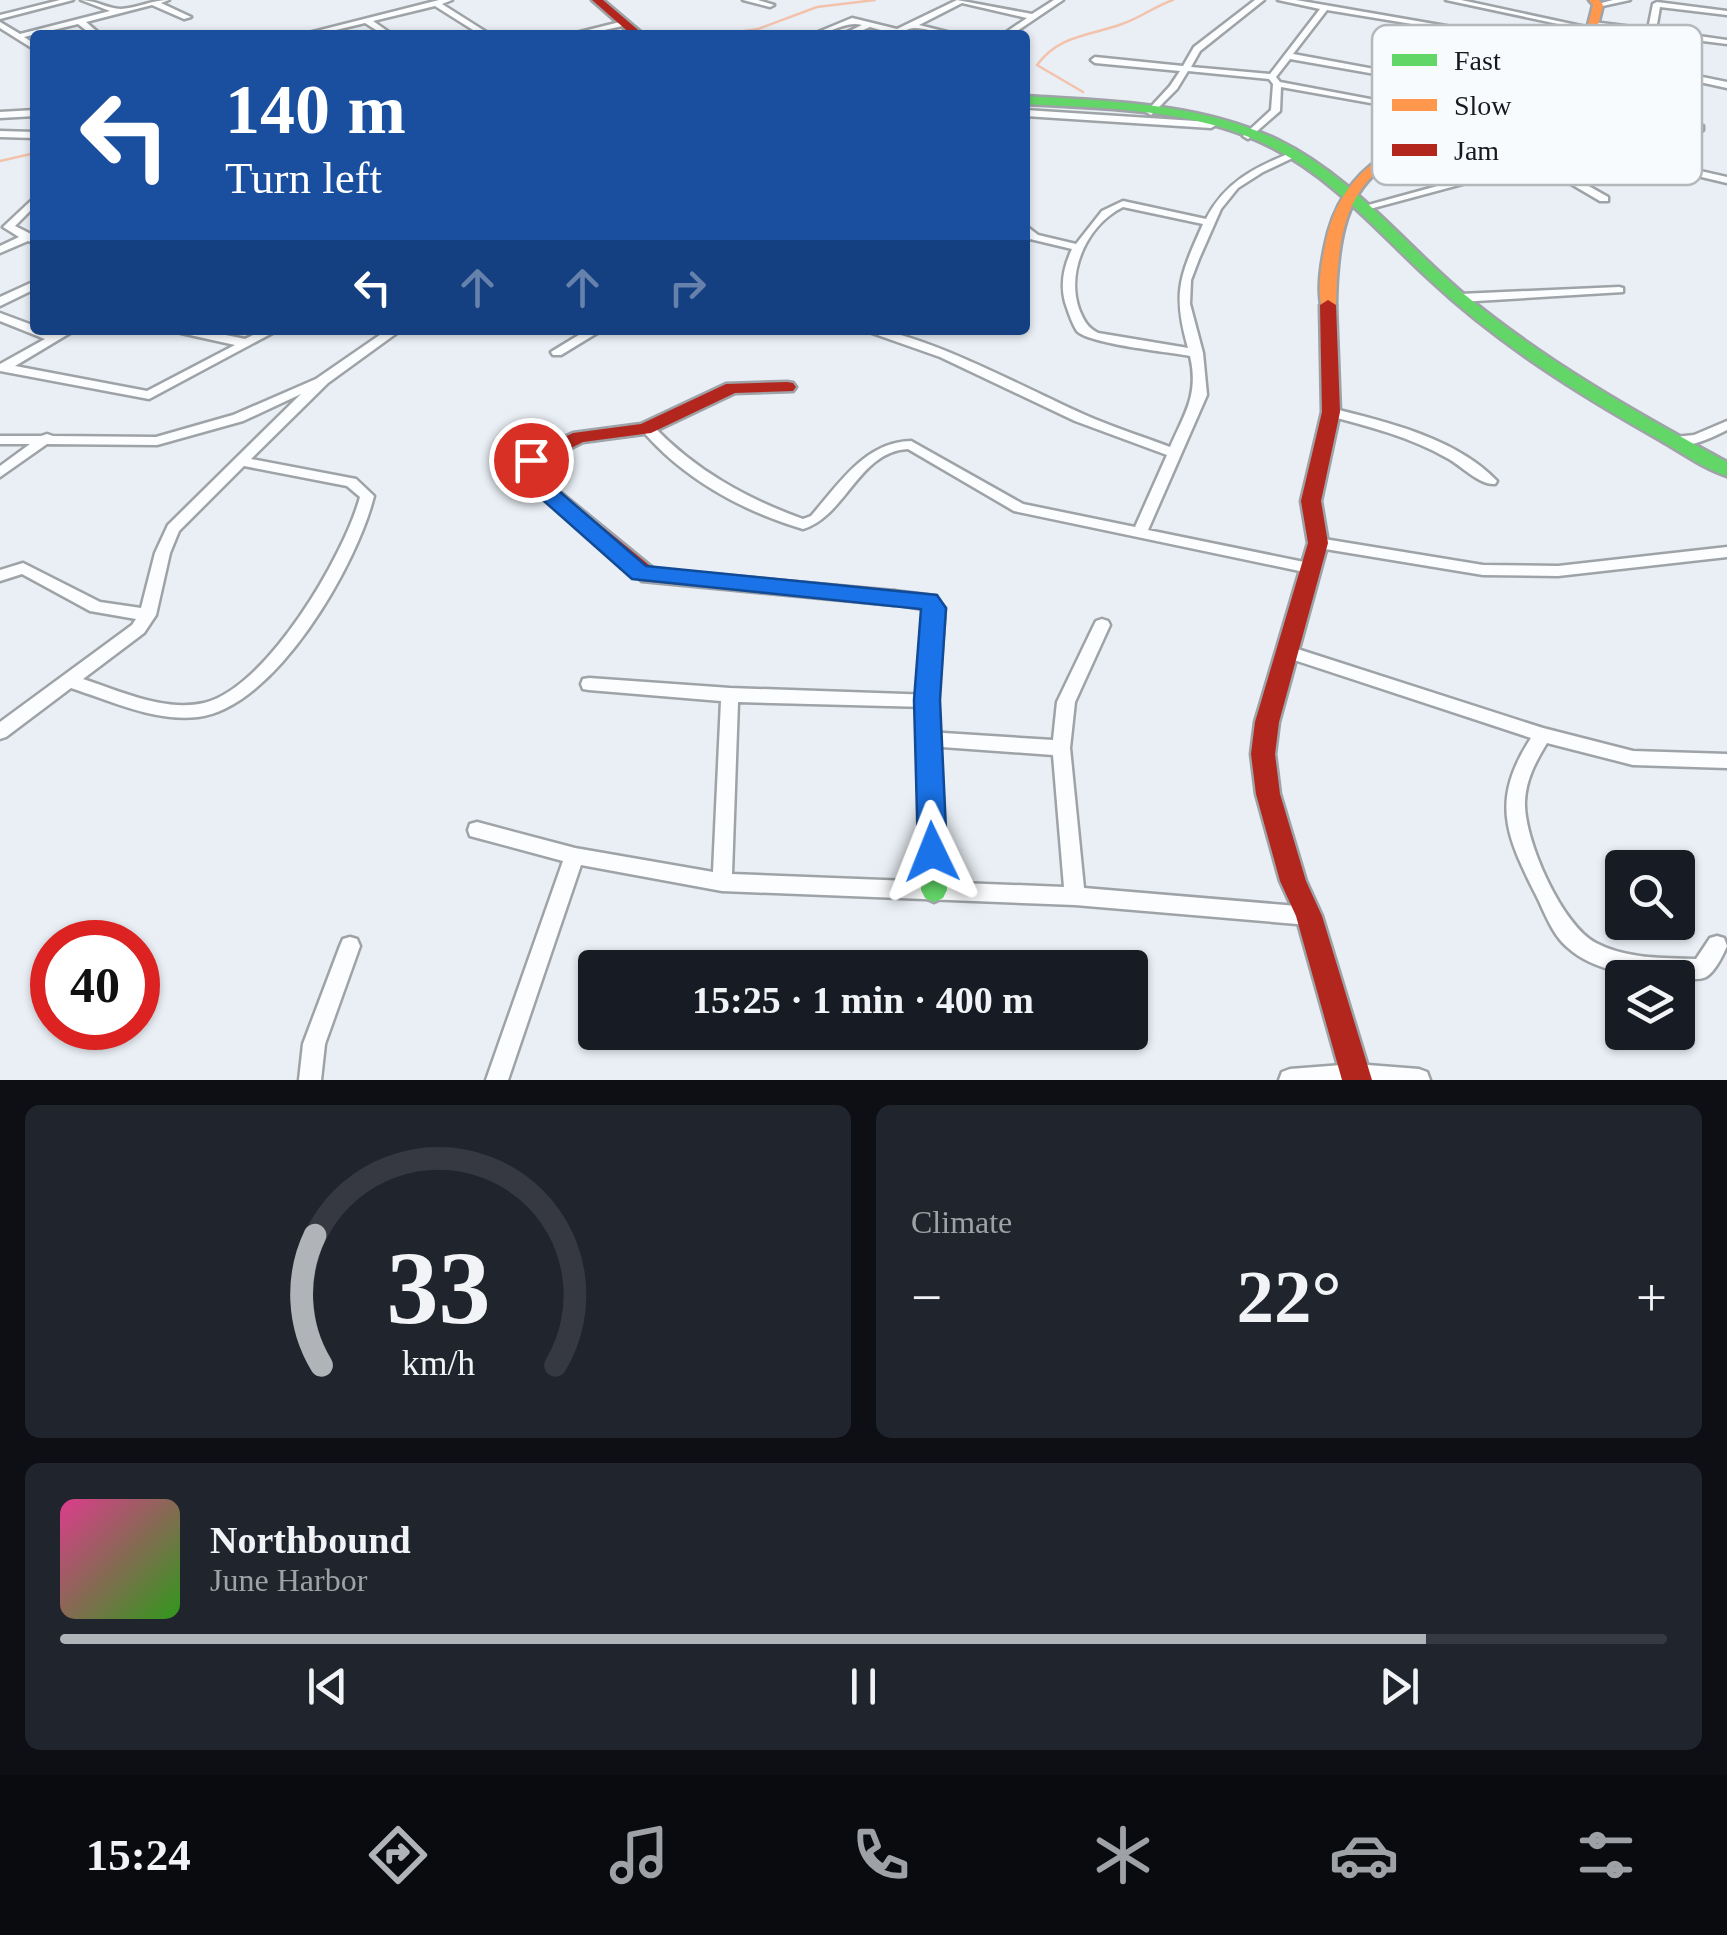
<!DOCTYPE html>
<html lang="en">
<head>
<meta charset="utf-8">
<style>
	:root { --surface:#171b24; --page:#20242c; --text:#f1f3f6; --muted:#9ea1a6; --line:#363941; --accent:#b0b3b7 }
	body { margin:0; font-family:Georgia,serif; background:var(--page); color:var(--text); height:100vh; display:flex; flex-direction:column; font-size:38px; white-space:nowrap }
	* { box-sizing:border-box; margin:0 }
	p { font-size:32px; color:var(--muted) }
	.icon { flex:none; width:55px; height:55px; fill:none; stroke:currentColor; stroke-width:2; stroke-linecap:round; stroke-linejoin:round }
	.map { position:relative; height:1080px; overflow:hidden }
	.sheet { display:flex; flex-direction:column; gap:25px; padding:25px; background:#0d0f14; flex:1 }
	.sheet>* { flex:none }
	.banner { position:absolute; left:30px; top:30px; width:1000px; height:305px; border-radius:10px; box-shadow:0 2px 8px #0004; background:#1a4fa0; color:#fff; overflow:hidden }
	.tools { position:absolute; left:1605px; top:850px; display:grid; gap:20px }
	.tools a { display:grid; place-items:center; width:90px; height:90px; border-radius:10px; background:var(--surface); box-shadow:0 2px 8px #0004; font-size:50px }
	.speed { position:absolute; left:30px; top:920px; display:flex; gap:20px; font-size:50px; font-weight:700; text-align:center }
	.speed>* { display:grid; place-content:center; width:130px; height:130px; border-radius:50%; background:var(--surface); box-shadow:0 2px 8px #0004; line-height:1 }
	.speed .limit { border:15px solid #d22; background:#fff; color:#111 }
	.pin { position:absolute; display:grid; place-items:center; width:85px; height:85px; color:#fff; margin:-42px; border:5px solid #fff; border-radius:50%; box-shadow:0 2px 10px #0007 }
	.me { position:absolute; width:110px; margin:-55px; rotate:358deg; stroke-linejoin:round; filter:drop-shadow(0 0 8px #0008) }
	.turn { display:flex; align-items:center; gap:35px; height:210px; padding:0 30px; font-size:45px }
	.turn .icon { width:130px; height:130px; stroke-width:2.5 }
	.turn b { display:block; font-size:70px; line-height:85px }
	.lanes { display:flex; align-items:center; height:95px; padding:0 30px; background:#0003; justify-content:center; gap:50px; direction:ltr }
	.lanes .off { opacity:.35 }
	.big { font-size:75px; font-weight:700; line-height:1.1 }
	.sheet .tile { flex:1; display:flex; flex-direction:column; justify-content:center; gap:15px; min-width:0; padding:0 35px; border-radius:15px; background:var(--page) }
	.sheet .dial { align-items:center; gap:0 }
	.dial svg { height:260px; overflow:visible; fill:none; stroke:var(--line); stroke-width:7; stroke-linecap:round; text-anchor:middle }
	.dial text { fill:var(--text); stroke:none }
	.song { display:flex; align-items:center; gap:30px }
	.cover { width:120px; height:120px; border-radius:15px; background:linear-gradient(135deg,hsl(330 70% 55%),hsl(110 70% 35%)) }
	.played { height:10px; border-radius:5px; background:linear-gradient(90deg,var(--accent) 85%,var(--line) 85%) }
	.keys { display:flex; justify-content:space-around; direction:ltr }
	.heat { display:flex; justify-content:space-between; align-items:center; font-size:55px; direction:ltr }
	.sheet .tiles { flex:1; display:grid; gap:25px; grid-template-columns:1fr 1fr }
	.tile:last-child { grid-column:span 2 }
	.trip { position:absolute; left:578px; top:950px; width:570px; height:100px; border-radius:10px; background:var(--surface); box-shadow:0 2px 8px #0004; font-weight:700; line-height:100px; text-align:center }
	.dock { display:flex; height:160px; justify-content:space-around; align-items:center; background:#090b0e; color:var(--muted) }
	.dock .icon { width:70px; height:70px }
	.dock .current { color:var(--accent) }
	.dock b { font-size:45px; color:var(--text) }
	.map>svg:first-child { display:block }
</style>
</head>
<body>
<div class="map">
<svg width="1727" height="1080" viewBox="0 0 1727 1080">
	<rect width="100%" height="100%" fill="#e9eff5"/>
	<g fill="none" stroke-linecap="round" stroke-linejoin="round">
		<g stroke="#f3c2ab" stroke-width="2.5">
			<polyline points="718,35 758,29 817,7 875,0"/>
			<path d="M 1083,92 L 1037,65 C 1059,35 1089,36 1122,24 C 1140,18 1155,6 1173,0"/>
			<polyline points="0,161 35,153"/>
		</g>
		<g stroke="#9ea3a7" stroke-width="5">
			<g id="street">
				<polygon points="60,0 73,0 0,19 0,15"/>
				<path d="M 81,0 C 95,0 108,9 121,9 C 137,8 152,0 169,0 L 161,3 L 191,17 L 184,19 L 152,5 L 86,22 L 101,35 L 92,35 L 78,24 L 24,37 L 35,44 L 35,50 L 0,28 L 0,22 L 20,34 L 110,11 Z"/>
				<polygon points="439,0 452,0 442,4 491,35 481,35 435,6 373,21 393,35 384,35 365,23 315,35 301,35"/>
				<polygon points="743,0 758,0 774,5 770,7"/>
				<path d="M 957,0 L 1032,14 L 1054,0 L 1063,0 L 1011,35 L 1002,35 L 1027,18 L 962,3 L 919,25 L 959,35 C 944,35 927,28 914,28 C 905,29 898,35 888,35 L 891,33 L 870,27 L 852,35 L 841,35 L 862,25 C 845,20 829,35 811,35 L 852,18 L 897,29 Z"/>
				<polygon points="1255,0 1264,0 1200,51 1191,67 1270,74 1320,9 1278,0 1296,0 1544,43 1540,45 1327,10 1293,54 1510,94 1506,97 1290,59 1276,77 1280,82 1386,102 1382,105 1281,87 1280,111 1248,139 1243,136 1245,134 1271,110 1273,84 1269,79 1188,71 1177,89 1151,115 1146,112 1170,86 1180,71 1095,63 1091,60 1095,57 1183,66 1194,47"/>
				<polygon points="1446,0 1461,0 1595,29 1591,31"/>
				<polygon points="1613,0 1630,0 1598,7 1594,5"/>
				<polygon points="1657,2 1727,11 1727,15 1660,7 1656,30 1727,40 1727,44 1655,35 1653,42 1649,44 1645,42 1647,34 1589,24 1593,22 1648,29 1653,4"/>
				<polygon points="624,21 627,21 627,25 582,35 568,35"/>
				<polygon points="1394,44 1517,66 1521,69 1517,72 1391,48 1390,46"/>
				<path d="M 1594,55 L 1727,82 L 1727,88 L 1695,81 L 1671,118 L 1683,130 L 1703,126 L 1703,130 L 1635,152 L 1665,163 L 1727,177 L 1727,183 L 1659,167 L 1603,146 L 1546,162 L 1608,197 L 1608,201 L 1600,201 L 1537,164 L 1366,210 L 1361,207 L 1594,143 L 1527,118 L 1491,124 L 1486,121 L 1516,115 L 1575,97 L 1590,58 ZM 1597,61 L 1688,80 L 1661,118 L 1675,133 L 1626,148 L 1612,143 L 1611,140 L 1604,140 L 1536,115 L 1582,101 Z"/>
				<polygon points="35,110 35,116 0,118 0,112"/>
				<polygon points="1025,110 1211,122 1216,125 1211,128 1025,116"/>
				<polygon points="0,131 35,132 35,138 0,137"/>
				<path d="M 1293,152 L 1301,154 L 1263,172 L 1238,188 L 1221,209 L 1199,259 L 1191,280 L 1190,304 L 1203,353 L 1207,395 L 1148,530 L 1309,563 L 1317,568 L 1314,572 L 1309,573 L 1014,511 L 908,449 C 859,451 846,516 803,529 C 742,511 682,478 641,429 L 648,425 L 653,426 C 695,470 745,498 803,519 L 811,516 C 839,484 865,442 911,441 L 1023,504 L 1135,527 L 1167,455 L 1075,421 L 940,357 L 869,332 C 903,322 1043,397 1083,414 C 1112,427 1141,436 1170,447 C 1185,413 1199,394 1190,356 C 1170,352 1089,344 1077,331 C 1072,324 1068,311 1065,302 C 1060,283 1064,266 1072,249 L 1030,239 L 1025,234 L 1025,225 L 1038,235 L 1076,244 L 1102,211 L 1123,201 L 1206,219 C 1225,182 1255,167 1293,152 ZM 1123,207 L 1203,224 C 1180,276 1172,292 1188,348 L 1098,333 C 1087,327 1084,321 1079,309 C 1066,271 1087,225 1123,207 Z"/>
				<polygon points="35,197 35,206 15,226 35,236 35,243 28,241 0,253 0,246 19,237 3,227"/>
				<polygon points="35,281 35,289 0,306 0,297"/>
				<polygon points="1619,287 1623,288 1623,292 1460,302 1454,298 1460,294"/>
				<polygon points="0,313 35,326 35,330 54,334 60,330 75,330 15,366 147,391 235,345 181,333 179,330 202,330 245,339 263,330 278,330 149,399 0,371 0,364 45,339 0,321"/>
				<path d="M 387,330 L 401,330 L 328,383 L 251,459 L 356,479 L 374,496 C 357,565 275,708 198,717 C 155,722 111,701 71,688 L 6,737 L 0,739 L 0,722 L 132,625 L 136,619 L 90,611 L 22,574 L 0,581 L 0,570 L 23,563 L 100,602 L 141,608 L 155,553 L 168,525 L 301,394 L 243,421 L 157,445 L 47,444 L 0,477 L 0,466 L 30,444 L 0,444 L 0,436 L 41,436 L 47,434 L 53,436 L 156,437 L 233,415 L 316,379 ZM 244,466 L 347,486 L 360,497 C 344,556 267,688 204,703 C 164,712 120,691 83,679 L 144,633 L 156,615 L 170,553 L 179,531 Z"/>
				<polygon points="587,330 602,330 561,355 553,355 551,352"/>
				<path d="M 1331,408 C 1387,422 1456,438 1497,481 L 1495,484 C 1479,485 1462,466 1447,458 C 1410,437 1368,426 1326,415 L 1324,412 L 1326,409 Z"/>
				<path d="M 1727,421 L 1727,430 C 1709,439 1686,451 1668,441 L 1675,437 L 1694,435 Z"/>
				<polygon points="1318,538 1483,565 1558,566 1727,547 1727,557 1558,576 1483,575 1313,547 1310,543 1313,539"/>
				<polygon points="1102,619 1108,621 1110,625 1075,702 1070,748 1084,888 1309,907 1316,910 1319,916 1316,922 1309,925 1075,905 722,891 581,865 508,1080 486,1080 563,861 470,836 468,830 470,824 477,822 575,848 713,872 721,701 589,690 583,689 581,684 583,679 589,678 730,688 933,695 936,700 933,705 927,707 738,702 732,874 1064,887 1053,755 928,746 922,744 919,739 922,734 928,732 1053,740 1057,702 1094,625 1096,621"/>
				<path d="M 1288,646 L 1543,728 L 1633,751 L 1727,754 L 1727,768 L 1633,765 L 1547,743 C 1536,761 1526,779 1525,801 C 1523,838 1562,926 1596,943 C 1626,959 1663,958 1696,959 L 1710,938 L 1717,936 L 1724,938 L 1727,946 C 1723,955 1715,972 1706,977 C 1698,981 1684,978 1676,978 C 1640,976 1595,973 1567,947 C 1552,934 1545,913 1536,895 C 1505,834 1491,800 1531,738 L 1282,656 L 1280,652 L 1282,648 Z"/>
				<polygon points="350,937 357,939 360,946 325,1044 321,1080 299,1080 303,1044 340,946 343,939"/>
				<polygon points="1355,1064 1419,1069 1427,1072 1430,1080 1279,1080 1282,1072 1290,1069"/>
			</g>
		</g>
		<g stroke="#9ea3a7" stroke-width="5">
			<g id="fast">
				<path d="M 1025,96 C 1109,101 1201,103 1278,140 C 1352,176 1403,243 1465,295 C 1545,361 1636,413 1727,462 L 1727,476 C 1704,469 1681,452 1660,440 C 1578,394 1497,343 1429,279 C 1378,232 1334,179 1271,147 C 1197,109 1106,108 1025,104 Z"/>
				<polygon points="894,591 935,596 945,608 938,700 947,890 943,898 934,902 925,898 921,890 916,700 923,609 887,603 883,598 887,593"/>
			</g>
		</g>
		<g stroke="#9ea3a7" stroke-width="5">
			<path id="slow" d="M 1589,0 L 1599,0 L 1603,5 L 1595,37 L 1543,46 L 1522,70 L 1495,124 C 1376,156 1338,173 1336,305 L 1328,310 L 1322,308 C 1317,290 1321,265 1325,246 C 1342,157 1409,139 1486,119 L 1511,69 L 1536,41 L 1586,33 L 1593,5 Z"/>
		</g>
		<g stroke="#9ea3a7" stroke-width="5">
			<g id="jam">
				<polygon points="592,0 603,0 644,35 632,35"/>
				<polygon points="1328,300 1336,305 1340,412 1321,501 1328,543 1279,722 1275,754 1280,794 1306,881 1322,916 1372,1080 1342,1080 1296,916 1280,881 1256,794 1251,754 1255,722 1308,543 1301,501 1322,412 1320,305"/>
				<polygon points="787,382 793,383 796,387 793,391 735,393 651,433 583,442 541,463 544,479 654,569 894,591 901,593 905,598 901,603 894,605 642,581 526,481 522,460 524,456 573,433 641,424 726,384"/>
			</g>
		</g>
		<use href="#street" fill="#fcfdfe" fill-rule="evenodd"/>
		<use href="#fast" fill="#63d668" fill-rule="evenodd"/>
		<use href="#slow" fill="#ff974d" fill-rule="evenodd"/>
		<use href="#jam" fill="#b3261e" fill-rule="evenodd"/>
	</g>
	<polygon fill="#1a73e8" stroke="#114b97" stroke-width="2.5" points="531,453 542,460 545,479 646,566 937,595 946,608 940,700 947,852 943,861 932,865 922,861 918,852 914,700 921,609 632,579 527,486 521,460"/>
	<rect x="1372" y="25" width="330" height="160" rx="15" fill="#f8fbfd" stroke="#b4b8ba" stroke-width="2.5"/>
	<rect x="1392" y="54" width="45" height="12" fill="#63d668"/>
	<rect x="1392" y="99" width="45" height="12" fill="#ff974d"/>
	<rect x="1392" y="144" width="45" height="12" fill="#b3261e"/>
	<g font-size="28" fill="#161a1e">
		<text x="1454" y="70">Fast</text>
		<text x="1454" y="115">Slow</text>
		<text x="1454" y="160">Jam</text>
	</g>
</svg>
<div class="tools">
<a><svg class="icon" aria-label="search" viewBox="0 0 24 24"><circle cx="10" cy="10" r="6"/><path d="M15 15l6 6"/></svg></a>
<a><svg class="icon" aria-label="layers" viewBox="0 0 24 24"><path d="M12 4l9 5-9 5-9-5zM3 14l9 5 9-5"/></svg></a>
</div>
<div class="speed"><div class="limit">40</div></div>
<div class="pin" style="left:531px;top:460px;background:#d93025"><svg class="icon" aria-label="arrive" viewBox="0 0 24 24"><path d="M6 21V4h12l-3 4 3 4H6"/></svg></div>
<svg class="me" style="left:932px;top:852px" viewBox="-20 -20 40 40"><path d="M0-17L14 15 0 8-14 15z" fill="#1a73e8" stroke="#fff" stroke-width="4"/></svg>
<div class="trip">15:25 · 1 min · 400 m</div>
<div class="banner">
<div class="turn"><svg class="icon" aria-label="left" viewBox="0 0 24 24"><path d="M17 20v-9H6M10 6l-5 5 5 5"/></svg><div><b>140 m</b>Turn left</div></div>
<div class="lanes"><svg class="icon" aria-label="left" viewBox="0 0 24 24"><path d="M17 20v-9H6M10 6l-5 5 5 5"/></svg><svg class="icon off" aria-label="ahead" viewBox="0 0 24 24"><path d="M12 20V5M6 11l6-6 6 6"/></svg><svg class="icon off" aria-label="ahead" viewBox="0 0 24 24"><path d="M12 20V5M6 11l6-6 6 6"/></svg><svg class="icon off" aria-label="right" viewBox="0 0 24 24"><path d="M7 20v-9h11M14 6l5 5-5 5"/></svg></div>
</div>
</div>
<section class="sheet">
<div class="tiles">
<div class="tile dial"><svg viewBox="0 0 100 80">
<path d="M14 69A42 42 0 1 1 86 69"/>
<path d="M14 69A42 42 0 0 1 12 29" stroke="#b0b3b7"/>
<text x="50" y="56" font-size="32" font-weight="700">33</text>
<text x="50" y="72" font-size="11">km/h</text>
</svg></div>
<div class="tile"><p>Climate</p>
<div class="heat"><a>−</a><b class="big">22°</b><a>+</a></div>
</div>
<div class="tile">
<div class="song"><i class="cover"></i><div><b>Northbound</b><p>June Harbor</p></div></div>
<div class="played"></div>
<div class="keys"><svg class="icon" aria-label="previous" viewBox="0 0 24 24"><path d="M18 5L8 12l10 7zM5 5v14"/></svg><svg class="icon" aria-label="pause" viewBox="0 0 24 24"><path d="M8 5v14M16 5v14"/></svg><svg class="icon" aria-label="next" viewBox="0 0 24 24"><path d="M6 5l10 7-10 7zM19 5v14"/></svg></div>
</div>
</div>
</section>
<nav class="dock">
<b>15:24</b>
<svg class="icon current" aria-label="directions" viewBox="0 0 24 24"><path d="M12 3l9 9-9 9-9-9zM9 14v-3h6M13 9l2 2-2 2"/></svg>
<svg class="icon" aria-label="music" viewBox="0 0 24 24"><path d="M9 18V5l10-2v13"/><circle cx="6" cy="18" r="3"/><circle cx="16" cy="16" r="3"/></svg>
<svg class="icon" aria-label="phone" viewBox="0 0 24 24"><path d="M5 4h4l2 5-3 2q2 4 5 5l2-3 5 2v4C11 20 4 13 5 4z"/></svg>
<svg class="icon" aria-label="climate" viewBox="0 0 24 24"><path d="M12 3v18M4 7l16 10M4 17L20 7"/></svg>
<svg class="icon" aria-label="car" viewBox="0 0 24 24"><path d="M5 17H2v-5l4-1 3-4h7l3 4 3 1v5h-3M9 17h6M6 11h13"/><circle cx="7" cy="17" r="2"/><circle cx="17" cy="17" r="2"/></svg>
<svg class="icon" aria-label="filters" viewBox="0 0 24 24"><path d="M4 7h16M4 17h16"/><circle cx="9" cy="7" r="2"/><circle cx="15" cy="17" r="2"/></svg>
</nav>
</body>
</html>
